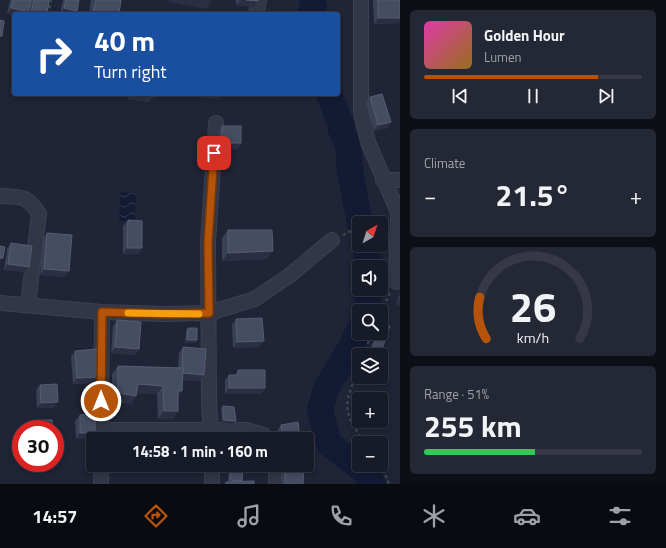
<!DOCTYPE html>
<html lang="en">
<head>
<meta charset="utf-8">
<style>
	:root { --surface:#171b28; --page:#242834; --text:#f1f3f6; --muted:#9ea1a8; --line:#363945; --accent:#b45309 }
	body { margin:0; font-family:"Titillium Web",sans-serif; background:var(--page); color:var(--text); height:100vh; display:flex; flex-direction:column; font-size:15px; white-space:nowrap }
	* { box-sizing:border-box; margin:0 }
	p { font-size:13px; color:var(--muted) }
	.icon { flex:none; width:22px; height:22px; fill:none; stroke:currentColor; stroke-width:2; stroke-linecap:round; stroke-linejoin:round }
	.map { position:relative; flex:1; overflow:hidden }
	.details { display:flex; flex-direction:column; gap:10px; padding:10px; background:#0d0f16; width:266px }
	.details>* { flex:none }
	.top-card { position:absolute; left:12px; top:12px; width:328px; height:84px; border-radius:4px; box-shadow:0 2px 6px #0003,0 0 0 1px var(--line); background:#1a4fa0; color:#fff; overflow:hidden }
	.needle { width:26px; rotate:39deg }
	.tools { position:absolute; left:352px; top:216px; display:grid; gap:8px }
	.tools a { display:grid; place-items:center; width:36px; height:36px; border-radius:4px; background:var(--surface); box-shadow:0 2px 6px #0003,0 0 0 1px var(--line); font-size:20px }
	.speed { position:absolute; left:12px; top:420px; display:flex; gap:8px; font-size:20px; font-weight:700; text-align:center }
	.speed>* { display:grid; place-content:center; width:52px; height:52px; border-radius:50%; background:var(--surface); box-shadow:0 2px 6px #0003,0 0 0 1px var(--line); line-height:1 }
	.speed .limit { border:6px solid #d22; background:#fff; color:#111 }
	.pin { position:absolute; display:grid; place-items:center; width:34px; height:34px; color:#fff; margin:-17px; border-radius:8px; box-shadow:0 2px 6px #0006 }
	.me { position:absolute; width:44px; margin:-22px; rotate:0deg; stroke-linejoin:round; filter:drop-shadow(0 0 3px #0008) }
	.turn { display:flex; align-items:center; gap:14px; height:84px; padding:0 16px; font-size:18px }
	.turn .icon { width:52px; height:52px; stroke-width:2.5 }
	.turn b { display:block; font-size:28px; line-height:34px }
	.big { font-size:30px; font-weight:700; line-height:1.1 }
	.details .widget { flex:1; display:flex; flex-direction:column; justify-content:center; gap:6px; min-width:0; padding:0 14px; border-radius:6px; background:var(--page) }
	.details .dial { align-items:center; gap:0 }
	.dial svg { height:104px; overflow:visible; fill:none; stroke:var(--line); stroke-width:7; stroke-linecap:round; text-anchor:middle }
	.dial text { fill:var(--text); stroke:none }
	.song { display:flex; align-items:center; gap:12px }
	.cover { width:48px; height:48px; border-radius:6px; background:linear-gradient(135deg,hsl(320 70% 55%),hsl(40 70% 35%)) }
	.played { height:4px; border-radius:2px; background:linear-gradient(90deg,var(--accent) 80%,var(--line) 80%) }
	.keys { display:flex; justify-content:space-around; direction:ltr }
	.heat { display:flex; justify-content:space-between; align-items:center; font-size:22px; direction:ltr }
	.charge { height:6px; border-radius:3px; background:linear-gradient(90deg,#34c759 51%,var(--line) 0) }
	.trip { position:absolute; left:86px; top:432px; width:228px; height:40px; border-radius:4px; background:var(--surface); box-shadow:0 2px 6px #0003,0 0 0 1px var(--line); font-weight:700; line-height:40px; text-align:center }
	.tab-bar { display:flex; height:64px; justify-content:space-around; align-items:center; background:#090b10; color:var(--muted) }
	.tab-bar .icon { width:28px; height:28px }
	.tab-bar .selected { color:var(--accent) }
	.tab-bar b { font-size:18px; color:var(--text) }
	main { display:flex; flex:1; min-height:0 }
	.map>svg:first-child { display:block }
</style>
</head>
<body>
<main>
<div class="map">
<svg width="400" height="484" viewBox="0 0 400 484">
	<defs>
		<pattern id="water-waves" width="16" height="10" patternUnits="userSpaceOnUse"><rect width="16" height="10" fill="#131a33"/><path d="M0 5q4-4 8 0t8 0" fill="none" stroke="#33394f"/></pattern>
	</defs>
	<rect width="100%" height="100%" fill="#1f2436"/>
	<polygon fill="url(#water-waves)" points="120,192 136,193 135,221 119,221"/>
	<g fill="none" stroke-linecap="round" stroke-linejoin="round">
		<g stroke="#131a33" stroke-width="26">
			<polyline points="310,14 314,8 312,0"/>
			<polyline points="329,94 341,125 341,130 348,144 350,172 360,223"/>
			<polyline points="365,245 369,267"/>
			<polyline points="366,311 370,289"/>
			<polyline points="359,330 351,347 326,389 320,410 329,444 363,470 373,484"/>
		</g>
		<g stroke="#3c4050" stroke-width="16">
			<g id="minor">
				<polyline points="361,0 361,112 368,142 398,212 396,282"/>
				<polyline points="256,14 259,0"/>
				<polyline points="383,180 400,180"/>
				<path d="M 0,196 C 22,197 27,195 39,214 L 28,304"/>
				<polyline points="0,303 102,312 165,314 209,313 255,299 290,275 332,240"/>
				<polyline points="101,430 247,430 263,435 266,439"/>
				<polyline points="101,439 102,312"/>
				<polyline points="211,439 209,400 208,242 216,123"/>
				<polyline points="101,465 101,484"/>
				<polyline points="212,465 212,484"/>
				<polyline points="276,465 276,484"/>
			</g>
		</g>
		<g stroke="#394a50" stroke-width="2.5" stroke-dasharray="3 3" stroke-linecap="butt">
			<polyline points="48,14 51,0"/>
			<polyline points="369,223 385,216"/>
			<polyline points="343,235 359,227"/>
			<polyline points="381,312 390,293"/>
			<polyline points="363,355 372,333"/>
			<path d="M 359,367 C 345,405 340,409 365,443"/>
			<polyline points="381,464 389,484"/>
		</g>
		<use href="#minor" stroke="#323747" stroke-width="14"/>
	</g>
	<g fill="#3a4055">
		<polygon points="10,0 31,0 7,14"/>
		<polygon points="31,0 49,0 47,14 28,14"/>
		<polygon points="63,0 79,0 77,11 75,14 60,14"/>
		<polygon points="91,0 121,0 119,14 89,14"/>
		<polygon points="236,0 258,0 254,7 236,5"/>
		<polygon points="373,0 400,0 399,23 374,24"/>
		<polygon points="129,94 154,94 153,97 149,102 128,99"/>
		<polygon points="370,97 391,122 387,128 374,131 366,103"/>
		<polygon points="222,126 241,143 237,149 218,149 218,132"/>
		<polygon points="128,220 142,248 138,254 123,254 123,226"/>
		<polygon points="228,230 267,259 222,261 222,238"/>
		<polygon points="47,233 65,277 40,275 43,239"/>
		<polygon points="11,243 25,272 4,270 7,249"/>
		<polygon points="400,294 400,306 396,304"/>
		<polygon points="236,319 264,341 259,347 233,348 232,325"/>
		<polygon points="117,320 139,349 135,355 111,353 113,326"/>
		<polygon points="382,323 380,355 368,355 376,333 381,333 381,324"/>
		<polygon points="188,328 197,340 195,343 185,343 186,331"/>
		<polygon points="183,347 204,375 200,381 183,380 173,419 158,419 157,394 137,393 136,396 131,404 112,401 112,374 118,366 178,368 179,353"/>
		<polygon points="75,351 99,377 94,383 73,384 71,357"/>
		<polygon points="238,370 265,388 261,394 225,394 225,380 229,375 235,375"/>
		<polygon points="40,385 54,408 37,408 36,390"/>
		<polygon points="223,406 233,424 222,423 221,409"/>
		<polygon points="80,415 91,439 76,439 75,421"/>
		<polygon points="42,420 53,429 40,429 40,423"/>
		<polygon points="281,425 300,439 278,439 277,431"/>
		<polygon points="171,465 203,465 201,467 172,472"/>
		<polygon points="231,466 242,482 254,484 225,484 226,482 228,482 229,469"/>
		<polygon points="285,467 303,484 281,484 281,472"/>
	</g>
	<g fill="#2a2f44">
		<polygon points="169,0 208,0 212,1 206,9 168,2"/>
		<polygon points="240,0 246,0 258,1 254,7 236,5"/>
		<polygon points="11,8 28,12 26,14 14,14 14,15 7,14"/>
		<polygon points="64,8 77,11 75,14 60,14"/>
		<polygon points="378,18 400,18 400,22 399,23 374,24"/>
		<polygon points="22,94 35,94 34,96"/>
		<polygon points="132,94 136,94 153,97 149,102 128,99"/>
		<polygon points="200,94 222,94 218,99 198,97"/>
		<polygon points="391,122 387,128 374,131 378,125"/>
		<polygon points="222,143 241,143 237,149 218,149"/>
		<polygon points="127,248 142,248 138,254 123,254"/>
		<polygon points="273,251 267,259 222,261 228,253"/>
		<polygon points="0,258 3,258 1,261 0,261"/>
		<polygon points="8,264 29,267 25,272 4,270"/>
		<polygon points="44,269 69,271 65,277 40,275"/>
		<polygon points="400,298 400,306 396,304"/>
		<polygon points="187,340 197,340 195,343 185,343"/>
		<polygon points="264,341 259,347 233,348 237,342"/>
		<polygon points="115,347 139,349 135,355 111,353"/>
		<polygon points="181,373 204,375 200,381 177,379"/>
		<polygon points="99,377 94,383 73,384 77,378"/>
		<polygon points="138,384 163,386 157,394 132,393"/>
		<polygon points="229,388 265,388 261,394 225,394"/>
		<polygon points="178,391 182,391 176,400"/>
		<polygon points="118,393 136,396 131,404 112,401"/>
		<polygon points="58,402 54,408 37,408 41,403"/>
		<polygon points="164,411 178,411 173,419 158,419"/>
		<polygon points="224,420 236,421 233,424 222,423"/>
		<polygon points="80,433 95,433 91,439 76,439"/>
		<polygon points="307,446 311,446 308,449 307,449"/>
		<polygon points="199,465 203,465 201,467 172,472 174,469"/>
		<polygon points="230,480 242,481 240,484 228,483"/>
	</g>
	<g fill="#464c61" stroke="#565c71">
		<polygon points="13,0 31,0 28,12 11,8"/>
		<polygon points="34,0 49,0 47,14 31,14"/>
		<polygon points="66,0 79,0 77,11 64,8"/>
		<polygon points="96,0 121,0 119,14 93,14"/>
		<polygon points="246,0 258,0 258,1"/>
		<rect x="378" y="0" width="22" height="18"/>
		<polygon points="0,20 4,21 2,36 0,36"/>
		<polygon points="136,94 154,94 153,97"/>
		<polygon points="382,94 391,122 378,125 370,97"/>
		<rect x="222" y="126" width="19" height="17"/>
		<polygon points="128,220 142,221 142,248 127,248"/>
		<polygon points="228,230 272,230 273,251 228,253"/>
		<polygon points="47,233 72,235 69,271 44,269"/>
		<polygon points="11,243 32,246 29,267 8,264"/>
		<polygon points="0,246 5,247 3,258 0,258"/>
		<polygon points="262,318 264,341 237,342 236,319"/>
		<polygon points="117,320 141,322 139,349 115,347"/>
		<polygon points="382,323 390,326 380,355 377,355 371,352 378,333 381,333 381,325"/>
		<polygon points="188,328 197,328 197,340 187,340"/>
		<polygon points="183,347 206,349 204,375 183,373 183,368 182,368"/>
		<polygon points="97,349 99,377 77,378 75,351"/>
		<polygon points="118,366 183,368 182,391 178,391 178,411 164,411 163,386 138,384 136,396 118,393"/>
		<polygon points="238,370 265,370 265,388 229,388 229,375 238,375"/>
		<polygon points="57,384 58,402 41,403 40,385"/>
		<polygon points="223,406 234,407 236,421 224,420"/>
		<polygon points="95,414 95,433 80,433 80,415"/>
		<polygon points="42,420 52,420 53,429 43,429"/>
		<polygon points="298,422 300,439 283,439 281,425"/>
		<polygon points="310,437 311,446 307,446 307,439 304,439 304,438"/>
		<polygon points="173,465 199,465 174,469"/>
		<polygon points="231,466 243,467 242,481 230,480"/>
		<polygon points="285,467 304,467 303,484 285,484"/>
		<polygon points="254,481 254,484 226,484 226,482"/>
	</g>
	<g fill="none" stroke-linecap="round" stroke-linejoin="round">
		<g stroke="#753606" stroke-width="10">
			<polyline id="route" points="101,401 102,312 166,314 209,313 208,242 214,153"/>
		</g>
		<use href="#route" stroke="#b45309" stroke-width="7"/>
		<polyline stroke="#f59e0b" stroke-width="7" points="128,313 199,314"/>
	</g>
</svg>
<div class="tools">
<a><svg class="needle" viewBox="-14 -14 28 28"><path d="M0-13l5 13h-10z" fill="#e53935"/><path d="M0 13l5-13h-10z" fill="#9ea1a8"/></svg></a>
<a><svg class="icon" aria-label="sound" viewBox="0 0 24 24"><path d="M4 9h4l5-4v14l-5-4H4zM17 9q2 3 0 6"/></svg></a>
<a><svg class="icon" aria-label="search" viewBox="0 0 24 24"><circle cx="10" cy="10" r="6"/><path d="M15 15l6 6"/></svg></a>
<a><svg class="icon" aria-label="layers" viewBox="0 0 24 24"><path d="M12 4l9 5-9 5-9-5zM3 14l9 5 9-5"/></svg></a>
<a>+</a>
<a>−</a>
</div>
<div class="speed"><div class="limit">30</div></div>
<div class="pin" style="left:214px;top:153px;background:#d93025"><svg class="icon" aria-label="arrive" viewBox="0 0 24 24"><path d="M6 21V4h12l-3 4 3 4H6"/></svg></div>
<svg class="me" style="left:101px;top:401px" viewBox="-20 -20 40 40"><circle r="17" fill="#b45309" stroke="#fff" stroke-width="3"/><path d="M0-11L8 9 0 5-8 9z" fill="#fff"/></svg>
<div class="trip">14:58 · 1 min · 160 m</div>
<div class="top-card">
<div class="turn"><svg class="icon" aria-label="right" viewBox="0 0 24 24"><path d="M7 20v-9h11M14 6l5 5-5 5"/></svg><div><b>40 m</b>Turn right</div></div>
</div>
</div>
<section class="details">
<div class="widget">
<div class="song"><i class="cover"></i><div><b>Golden Hour</b><p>Lumen</p></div></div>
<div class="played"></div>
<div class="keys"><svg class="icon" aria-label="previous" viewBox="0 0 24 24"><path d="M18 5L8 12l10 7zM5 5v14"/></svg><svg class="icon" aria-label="pause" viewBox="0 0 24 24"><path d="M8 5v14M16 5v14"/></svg><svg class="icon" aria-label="next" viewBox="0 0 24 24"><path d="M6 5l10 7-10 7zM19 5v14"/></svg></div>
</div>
<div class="widget"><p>Climate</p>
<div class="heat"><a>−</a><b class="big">21.5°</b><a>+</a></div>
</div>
<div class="widget dial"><svg viewBox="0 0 100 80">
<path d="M14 69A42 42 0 1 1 86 69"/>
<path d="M14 69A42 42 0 0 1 9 37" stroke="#b45309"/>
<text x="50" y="56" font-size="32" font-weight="700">26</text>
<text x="50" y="72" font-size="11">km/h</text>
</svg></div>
<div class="widget"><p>Range · 51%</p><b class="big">255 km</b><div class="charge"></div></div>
</section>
</main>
<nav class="tab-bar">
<b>14:57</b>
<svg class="icon selected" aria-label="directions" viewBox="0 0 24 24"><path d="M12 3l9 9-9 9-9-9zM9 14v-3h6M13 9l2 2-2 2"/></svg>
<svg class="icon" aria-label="music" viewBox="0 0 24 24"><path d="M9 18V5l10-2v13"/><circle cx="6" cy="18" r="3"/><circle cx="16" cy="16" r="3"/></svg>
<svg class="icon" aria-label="phone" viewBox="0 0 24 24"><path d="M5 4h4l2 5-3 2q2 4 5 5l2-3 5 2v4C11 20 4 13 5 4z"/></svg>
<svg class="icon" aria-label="climate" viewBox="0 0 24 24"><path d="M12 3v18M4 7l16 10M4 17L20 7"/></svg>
<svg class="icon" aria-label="car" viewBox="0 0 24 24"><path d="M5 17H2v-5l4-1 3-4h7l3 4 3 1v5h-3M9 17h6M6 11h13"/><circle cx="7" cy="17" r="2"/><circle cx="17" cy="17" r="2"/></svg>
<svg class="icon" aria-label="filters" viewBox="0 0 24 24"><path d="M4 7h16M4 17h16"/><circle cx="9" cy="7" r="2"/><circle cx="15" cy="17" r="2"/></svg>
</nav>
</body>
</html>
